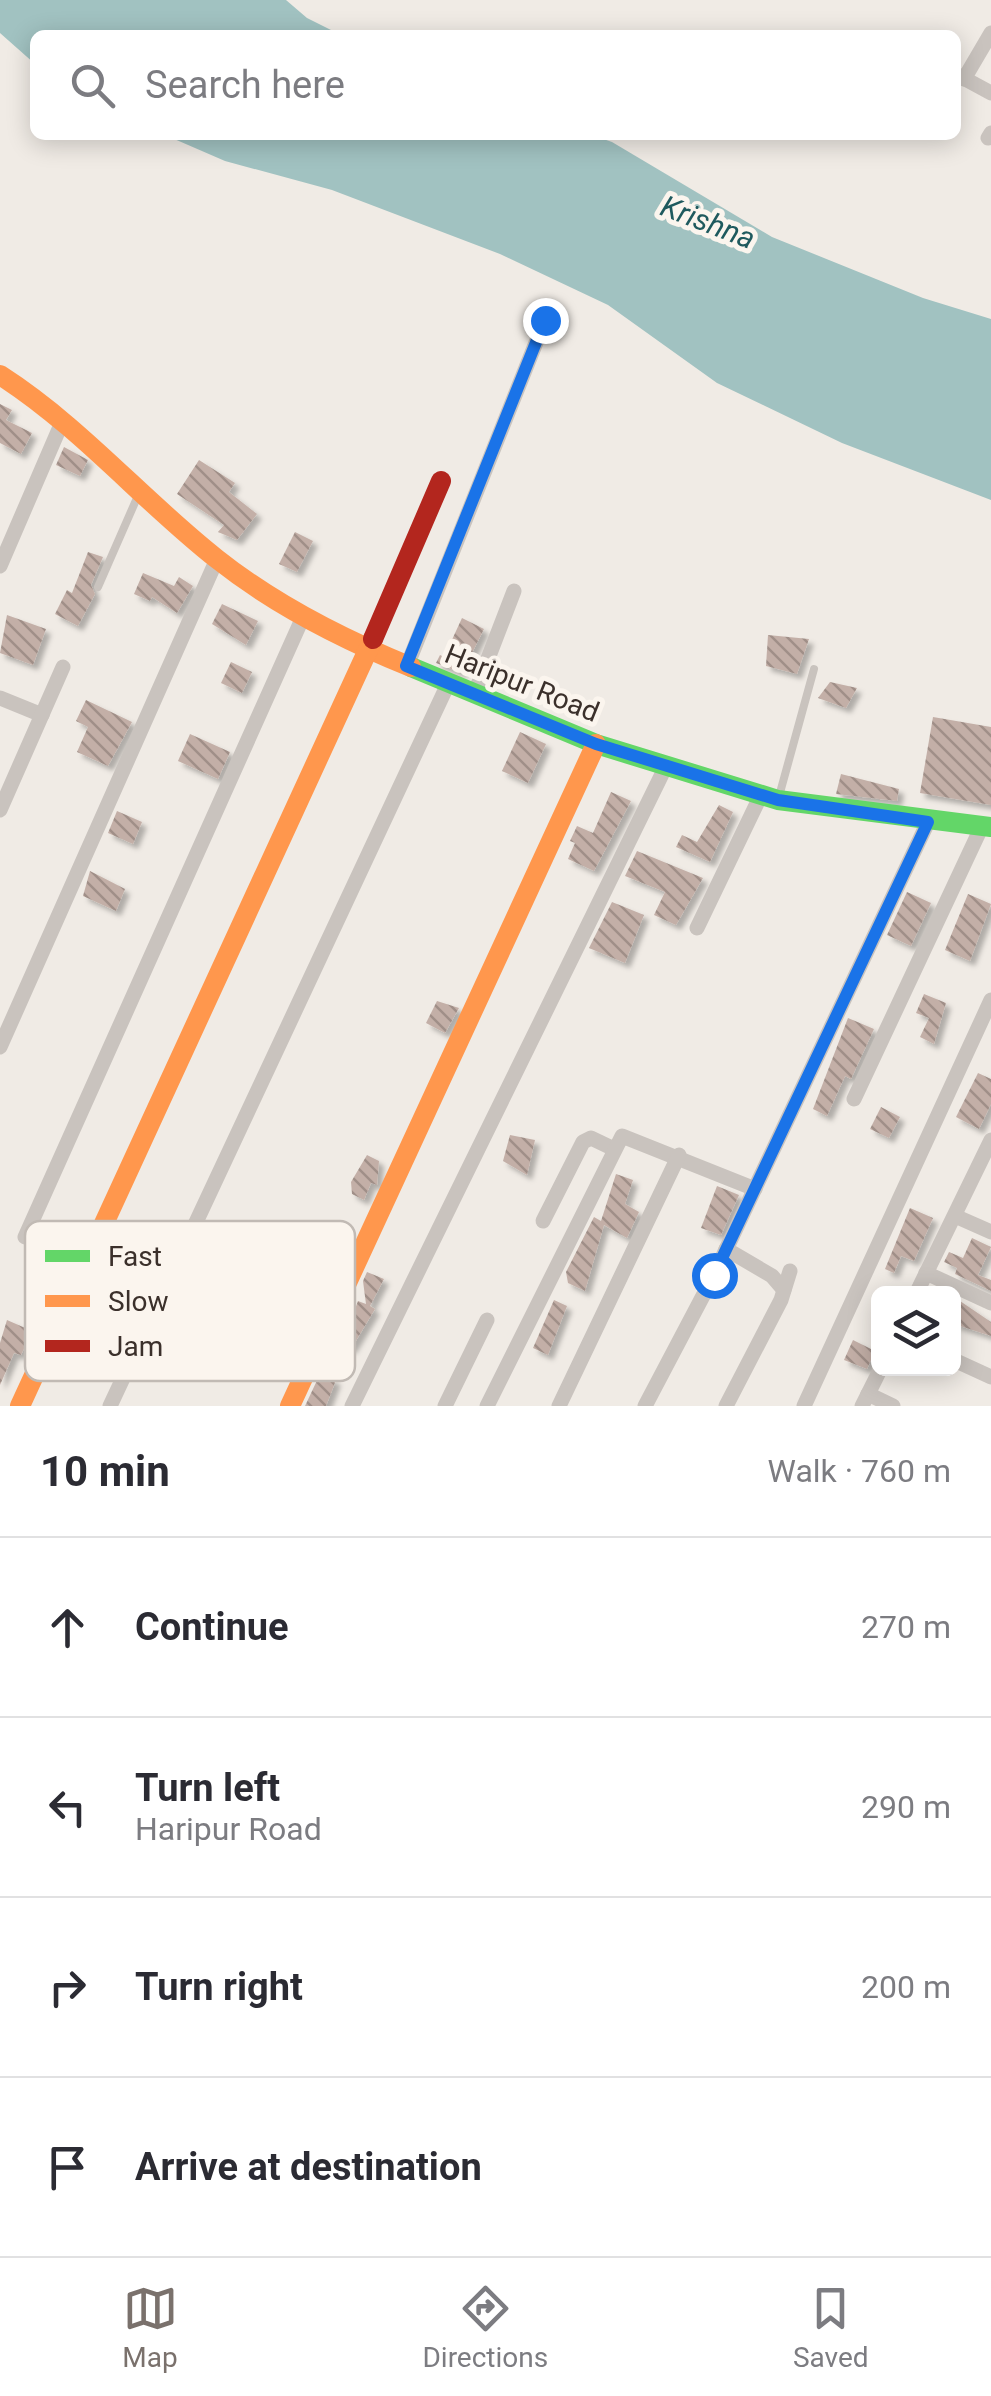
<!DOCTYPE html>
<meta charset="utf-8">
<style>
:root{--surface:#fff;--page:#f7f7f7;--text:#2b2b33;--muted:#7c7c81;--line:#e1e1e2;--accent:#7a716c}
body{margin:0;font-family:Roboto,sans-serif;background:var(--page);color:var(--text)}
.controls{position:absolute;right:30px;bottom:30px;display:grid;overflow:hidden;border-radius:15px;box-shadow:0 5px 25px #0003}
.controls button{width:90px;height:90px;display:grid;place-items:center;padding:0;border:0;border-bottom:2px solid var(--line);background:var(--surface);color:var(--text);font:50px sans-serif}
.stop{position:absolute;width:30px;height:30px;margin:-22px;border:8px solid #1a73e8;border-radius:50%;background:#fff}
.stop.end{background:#1a73e8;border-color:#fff;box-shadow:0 2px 10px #0008}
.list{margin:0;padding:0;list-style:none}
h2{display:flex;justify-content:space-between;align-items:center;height:130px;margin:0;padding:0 40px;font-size:42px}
h2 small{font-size:32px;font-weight:400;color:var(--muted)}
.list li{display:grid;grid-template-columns:65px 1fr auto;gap:30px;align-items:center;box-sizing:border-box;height:180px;padding:0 40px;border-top:2px solid var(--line)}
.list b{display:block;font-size:38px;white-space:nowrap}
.list p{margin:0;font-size:32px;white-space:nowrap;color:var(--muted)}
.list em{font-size:32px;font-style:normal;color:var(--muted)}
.icon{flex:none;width:55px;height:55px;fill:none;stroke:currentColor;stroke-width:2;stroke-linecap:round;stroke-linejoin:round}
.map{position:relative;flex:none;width:991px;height:1406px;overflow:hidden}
.search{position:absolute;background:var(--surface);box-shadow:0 5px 25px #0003;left:30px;right:30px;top:30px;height:110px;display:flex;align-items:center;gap:25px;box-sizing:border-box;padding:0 35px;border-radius:15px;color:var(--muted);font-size:38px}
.sheet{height:850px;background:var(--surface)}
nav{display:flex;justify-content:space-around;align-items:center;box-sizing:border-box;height:140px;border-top:2px solid var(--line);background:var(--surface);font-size:28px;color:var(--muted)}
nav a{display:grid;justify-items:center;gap:5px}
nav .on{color:var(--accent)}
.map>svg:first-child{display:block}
.water{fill:#a1c2c1}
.building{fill:url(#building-back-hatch);filter:url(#shadow)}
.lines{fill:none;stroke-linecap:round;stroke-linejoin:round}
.lane{stroke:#c9c3be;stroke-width:8}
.street{stroke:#c9c3be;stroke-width:15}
.fast{stroke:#63d668;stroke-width:20}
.slow{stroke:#ff974d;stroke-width:20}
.jam{stroke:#b3261e;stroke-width:20}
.route{stroke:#1a73e8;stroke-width:12}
.labels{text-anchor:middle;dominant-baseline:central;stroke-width:10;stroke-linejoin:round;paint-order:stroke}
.street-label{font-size:28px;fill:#3b302b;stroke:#fbf5ee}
.water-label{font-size:30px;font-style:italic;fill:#1f5a5e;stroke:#fbf5ee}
.key{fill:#fbf5ee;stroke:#c1bab4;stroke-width:2.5}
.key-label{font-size:28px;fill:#3b302b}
</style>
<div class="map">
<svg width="991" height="1406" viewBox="0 0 991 1406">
<defs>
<pattern id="building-back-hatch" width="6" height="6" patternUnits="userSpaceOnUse" patternTransform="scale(2.5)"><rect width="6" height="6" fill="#c3afa7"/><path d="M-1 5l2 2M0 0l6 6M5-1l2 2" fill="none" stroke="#a08f88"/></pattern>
<filter id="shadow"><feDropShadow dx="5" dy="5" stdDeviation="2.5" flood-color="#0004"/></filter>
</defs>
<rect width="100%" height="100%" fill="#f0ebe5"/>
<g class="water">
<polygon points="0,0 286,0 307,18 341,35 35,35 35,64 0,33"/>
<polygon points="165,135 592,135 612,142 772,237 923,298 991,319 991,500 842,443 717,383 608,305 500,254 332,190 225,161"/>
</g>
<g class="building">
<polygon points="0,404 12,410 6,420 32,433 21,454 0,443"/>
<polygon points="64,447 88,460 80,476 56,465"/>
<polygon points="199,460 235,483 229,492 257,514 237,540 218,532 224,525 177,494"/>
<polygon points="295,532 313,541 297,572 279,564"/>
<polygon points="88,552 103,557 91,585 95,594 78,626 55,614 67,590 72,593"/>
<polygon points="143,573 174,586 179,577 193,586 177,613 152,597 150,601 134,594"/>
<polygon points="222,604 258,621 246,645 212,624"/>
<polygon points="7,615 46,629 33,665 0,653"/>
<polygon points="462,618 484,629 462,673 436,663 440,655 444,657"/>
<polygon points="768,635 809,639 797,674 766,666"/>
<polygon points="231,662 252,672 242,693 221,683"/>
<polygon points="830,682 857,688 846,708 818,698"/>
<polygon points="86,700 132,722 108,766 77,752 88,727 76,721"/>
<polygon points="933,717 991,727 991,805 920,793"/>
<polygon points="520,732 546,744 528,783 502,771"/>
<polygon points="190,734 230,752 218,779 178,761"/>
<polygon points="841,774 899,789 897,801 836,794"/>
<polygon points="611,792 631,801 594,871 568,859 575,843 570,841 577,826 593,833"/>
<polygon points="719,805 733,812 710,862 676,847 682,835 697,842"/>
<polygon points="117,811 142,822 133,844 108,833"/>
<polygon points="637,851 703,878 676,925 654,915 665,892 625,876"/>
<polygon points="90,871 125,889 116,911 83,896"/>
<polygon points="907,892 931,903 911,946 887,935"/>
<polygon points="968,894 991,904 970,961 945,950"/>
<polygon points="612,902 644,915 625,963 589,948"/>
<polygon points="924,994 946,1003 934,1044 920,1037 929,1018 916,1013"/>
<polygon points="437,1001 459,1008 445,1033 426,1023"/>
<polygon points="848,1018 874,1029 851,1079 845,1076 827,1116 813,1109"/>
<polygon points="978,1073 991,1079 991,1104 979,1129 956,1117"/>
<polygon points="881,1107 900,1117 889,1138 870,1129"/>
<polygon points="510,1135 535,1140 527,1175 503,1161"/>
<polygon points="367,1155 379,1161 377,1185 371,1183 364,1200 352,1194 351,1182"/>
<polygon points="616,1174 633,1180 625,1204 639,1212 627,1238 604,1225 585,1291 568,1283 566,1272 594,1217 601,1221"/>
<polygon points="717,1186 739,1195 721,1235 701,1228"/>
<polygon points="910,1208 933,1218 914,1261 901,1256 894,1273 885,1269"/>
<polygon points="972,1238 991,1247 978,1275 991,1280 991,1291 955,1274 957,1268 944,1262 949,1252 963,1258"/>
<polygon points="367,1272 384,1279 370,1306 375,1309 351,1349 335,1343 341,1328 347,1330 358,1301 366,1304 363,1281"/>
<polygon points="554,1300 567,1306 548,1355 533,1348"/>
<polygon points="960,1301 991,1322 991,1336 954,1324"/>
<polygon points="7,1320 32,1331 21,1355 14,1353 0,1385 0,1343"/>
<polygon points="853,1340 875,1351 867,1369 844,1360"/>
<polygon points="320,1374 336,1380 326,1406 305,1406"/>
</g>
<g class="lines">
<g class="lane">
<polyline points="98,587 140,491"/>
<polyline points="778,800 814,669"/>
</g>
<g class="street">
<polyline points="956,74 991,93"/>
<polyline points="964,79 991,33"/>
<polyline points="988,138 991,133"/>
<polyline points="0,566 63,420"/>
<polyline points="407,666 545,320"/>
<polyline points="474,695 514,591"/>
<polyline points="0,698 42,715"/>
<polyline points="0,810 63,667"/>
<polyline points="697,928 761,795"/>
<polyline points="0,1047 217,559"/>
<polyline points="854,1099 982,826"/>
<polyline points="955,1216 991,1232"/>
<polyline points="543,1221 583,1142 591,1138 614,1149"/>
<polyline points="25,1237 303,617"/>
<polyline points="726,1249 772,1276 784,1290"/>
<polyline points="926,1273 991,1303"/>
<polyline points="916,1294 991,1140"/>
<polyline points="954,1360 991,1377"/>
<polyline points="868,1394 893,1406"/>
<polyline points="110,1406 448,684"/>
<polyline points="352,1406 667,764"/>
<polyline points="445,1406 487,1320"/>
<polyline points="487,1406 622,1136 755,1189"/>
<polyline points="559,1406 679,1155"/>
<polyline points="645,1406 714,1275 928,822"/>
<polyline points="726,1406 781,1300 790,1271"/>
<polyline points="804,1406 991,1000"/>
<polyline points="862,1406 881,1368"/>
</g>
<polyline class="fast" points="411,667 596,744 778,800 991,827"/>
<g class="slow">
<path d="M0,375C81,427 142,500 217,559C275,605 342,639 411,667"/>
<polyline points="20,1406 373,639"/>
<polyline points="290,1406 596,744"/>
</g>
<polyline class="jam" points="373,639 441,481"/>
</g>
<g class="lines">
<polyline class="route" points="545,320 406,666 596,744 778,800 928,822 714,1275"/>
</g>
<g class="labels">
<g class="street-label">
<text transform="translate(522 683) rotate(22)">Haripur Road</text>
</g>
<g class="water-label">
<text transform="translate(708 222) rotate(21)">Krishna</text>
</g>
</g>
<rect x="25" y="1221" width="330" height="160" rx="15" class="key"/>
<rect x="45" y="1250" width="45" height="12" fill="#63d668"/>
<rect x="45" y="1295" width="45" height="12" fill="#ff974d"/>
<rect x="45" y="1340" width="45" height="12" fill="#b3261e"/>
<g class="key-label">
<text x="108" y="1266">Fast</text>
<text x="108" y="1311">Slow</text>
<text x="108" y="1356">Jam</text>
</g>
</svg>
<div class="controls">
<button><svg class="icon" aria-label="layers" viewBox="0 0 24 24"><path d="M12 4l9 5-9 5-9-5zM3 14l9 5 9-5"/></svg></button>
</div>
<div class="stop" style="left:714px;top:1275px"></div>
<div class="stop end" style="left:545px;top:320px"></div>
<div class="search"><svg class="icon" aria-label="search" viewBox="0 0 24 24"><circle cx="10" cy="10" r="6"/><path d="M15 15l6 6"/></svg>Search here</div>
</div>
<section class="sheet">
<h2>10 min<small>Walk · 760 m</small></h2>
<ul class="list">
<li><svg class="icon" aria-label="ahead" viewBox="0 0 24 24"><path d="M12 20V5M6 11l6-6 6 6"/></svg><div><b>Continue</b></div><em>270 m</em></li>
<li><svg class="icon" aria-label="left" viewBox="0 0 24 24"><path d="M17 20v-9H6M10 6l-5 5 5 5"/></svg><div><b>Turn left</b><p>Haripur Road</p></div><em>290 m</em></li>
<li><svg class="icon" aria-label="right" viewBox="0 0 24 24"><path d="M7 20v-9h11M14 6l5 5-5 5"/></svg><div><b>Turn right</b></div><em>200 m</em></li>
<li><svg class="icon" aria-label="arrive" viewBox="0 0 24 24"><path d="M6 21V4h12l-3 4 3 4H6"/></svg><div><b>Arrive at destination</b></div></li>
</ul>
</section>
<nav>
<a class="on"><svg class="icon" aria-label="map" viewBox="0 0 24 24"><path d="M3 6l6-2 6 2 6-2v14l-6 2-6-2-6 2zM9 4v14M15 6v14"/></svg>Map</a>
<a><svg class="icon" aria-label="directions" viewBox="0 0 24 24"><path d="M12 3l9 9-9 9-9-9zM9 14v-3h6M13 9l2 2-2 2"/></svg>Directions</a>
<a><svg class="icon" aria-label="saved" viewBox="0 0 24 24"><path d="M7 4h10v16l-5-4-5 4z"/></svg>Saved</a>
</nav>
